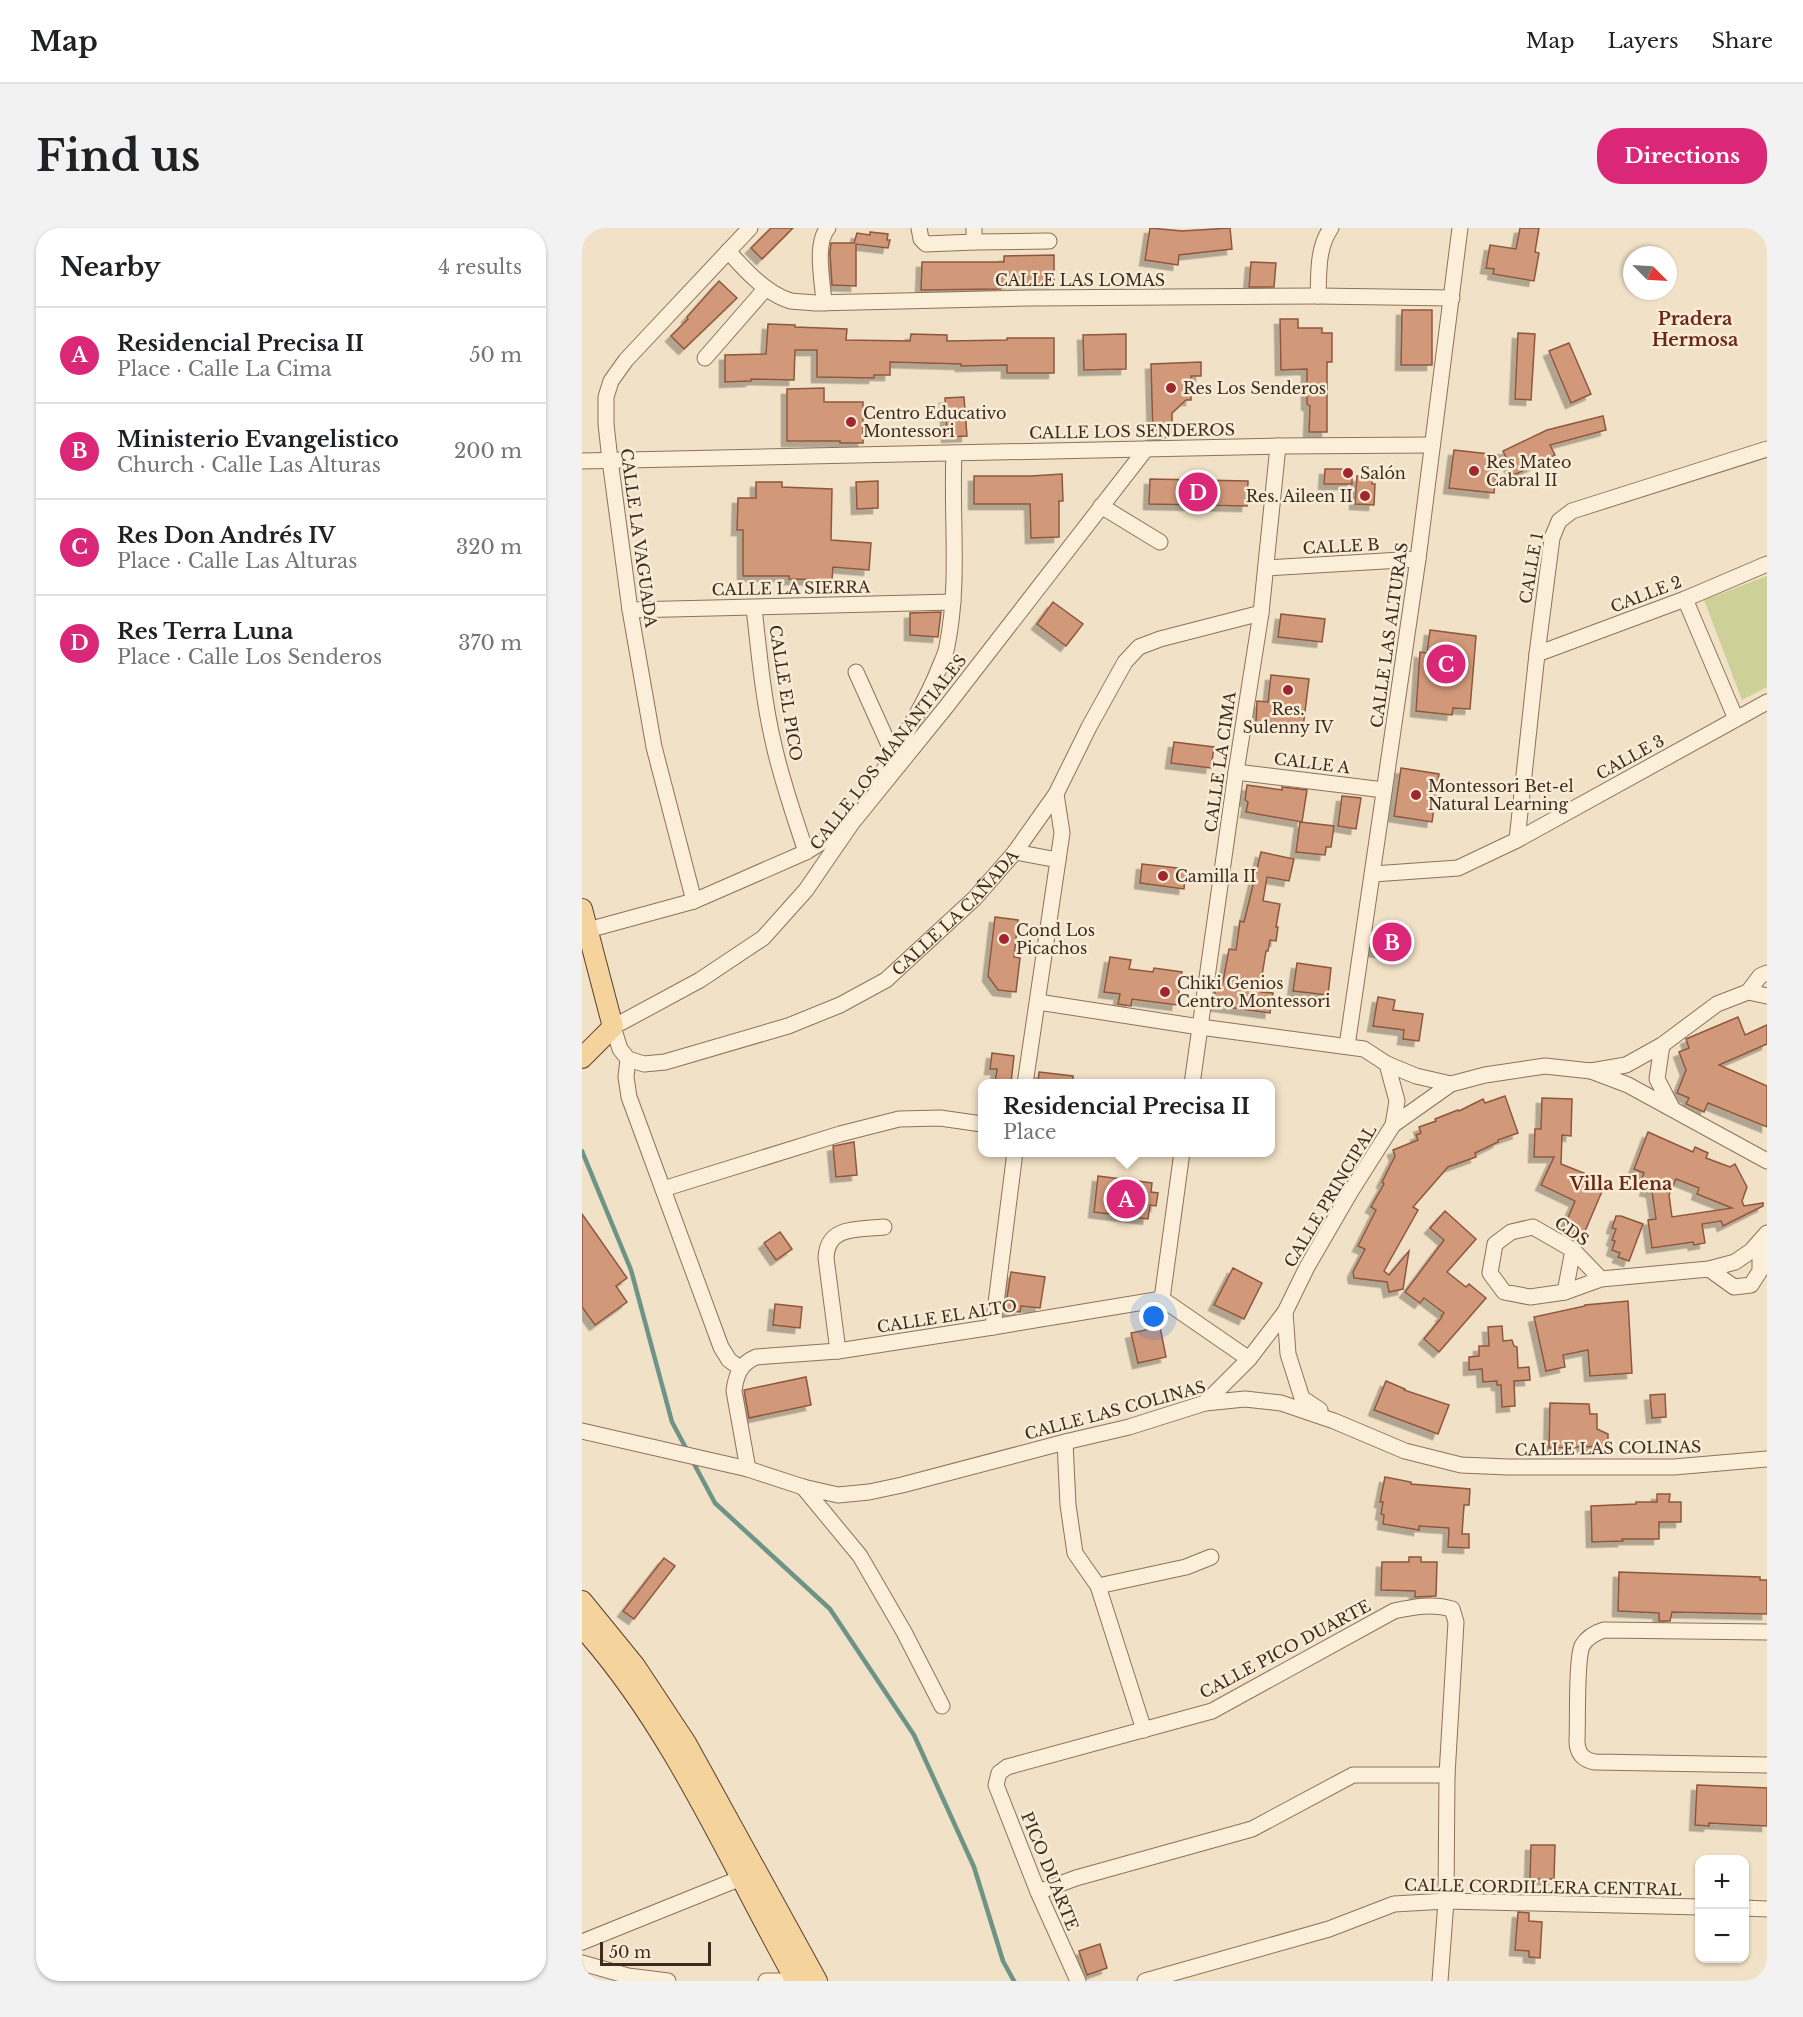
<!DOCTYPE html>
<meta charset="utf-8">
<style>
:root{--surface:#fff;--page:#f2f2f2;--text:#202124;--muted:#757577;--line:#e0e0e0;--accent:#db2777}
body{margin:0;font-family:"Libre Baskerville",serif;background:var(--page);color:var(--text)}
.controls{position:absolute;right:18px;bottom:18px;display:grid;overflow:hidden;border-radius:12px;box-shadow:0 2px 4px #0004}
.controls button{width:54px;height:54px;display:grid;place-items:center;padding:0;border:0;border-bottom:2px solid var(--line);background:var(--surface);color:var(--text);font:30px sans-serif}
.compass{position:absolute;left:1041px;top:18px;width:54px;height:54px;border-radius:50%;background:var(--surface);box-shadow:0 2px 4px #0004;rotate:114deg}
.scale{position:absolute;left:18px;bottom:15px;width:111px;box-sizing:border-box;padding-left:6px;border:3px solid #3d2b1f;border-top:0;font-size:16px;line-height:21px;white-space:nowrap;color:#3d2b1f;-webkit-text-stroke:4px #f8ecd6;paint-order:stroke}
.you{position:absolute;left:572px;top:1089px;width:21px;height:21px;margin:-15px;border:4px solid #fff;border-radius:50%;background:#1a73e8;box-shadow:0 0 0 9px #1a73e833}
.badge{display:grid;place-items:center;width:39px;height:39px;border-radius:50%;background:var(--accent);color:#fff;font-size:20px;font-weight:700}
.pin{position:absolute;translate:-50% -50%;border:3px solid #fff;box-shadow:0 2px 6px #0006}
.popup{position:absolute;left:396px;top:851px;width:297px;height:78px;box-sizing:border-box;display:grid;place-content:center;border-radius:12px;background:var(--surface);filter:drop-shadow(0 2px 4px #0005);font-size:20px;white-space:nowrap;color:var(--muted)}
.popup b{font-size:22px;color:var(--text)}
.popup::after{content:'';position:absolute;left:50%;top:100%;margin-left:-12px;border:12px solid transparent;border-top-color:var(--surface)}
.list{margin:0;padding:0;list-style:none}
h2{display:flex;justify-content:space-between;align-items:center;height:78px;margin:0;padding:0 24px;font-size:26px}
h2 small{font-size:20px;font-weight:400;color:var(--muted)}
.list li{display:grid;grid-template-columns:39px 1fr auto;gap:18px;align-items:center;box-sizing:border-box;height:96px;padding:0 24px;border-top:2px solid var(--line)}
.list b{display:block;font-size:22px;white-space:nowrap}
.list p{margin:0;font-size:20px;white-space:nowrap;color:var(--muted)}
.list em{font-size:20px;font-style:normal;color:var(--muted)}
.map{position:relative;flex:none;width:1185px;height:1753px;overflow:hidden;border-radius:24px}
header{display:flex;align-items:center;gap:36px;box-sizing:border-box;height:84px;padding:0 30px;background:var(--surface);border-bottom:2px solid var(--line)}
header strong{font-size:28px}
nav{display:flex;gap:33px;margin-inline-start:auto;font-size:21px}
.intro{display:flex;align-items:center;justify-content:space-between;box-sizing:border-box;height:144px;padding:0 36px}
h1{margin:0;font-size:42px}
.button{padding:15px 27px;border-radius:24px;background:var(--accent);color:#fff;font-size:21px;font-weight:700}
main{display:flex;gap:36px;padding:0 36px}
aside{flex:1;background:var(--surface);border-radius:24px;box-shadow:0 2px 4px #0004}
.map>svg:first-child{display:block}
.green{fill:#ced099}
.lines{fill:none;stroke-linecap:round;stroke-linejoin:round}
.stream{stroke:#6d9487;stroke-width:4.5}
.building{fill:#d1987a;stroke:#8e583e;stroke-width:1.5;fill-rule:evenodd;filter:url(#shadow)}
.minor-casing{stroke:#8e725a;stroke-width:17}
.major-casing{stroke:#5b402e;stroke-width:22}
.minor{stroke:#fbefda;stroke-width:15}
.major{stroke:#f5d39c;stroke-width:20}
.poi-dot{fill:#a02630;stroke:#f8ecd6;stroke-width:2}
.labels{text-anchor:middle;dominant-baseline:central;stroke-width:5;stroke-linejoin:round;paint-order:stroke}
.street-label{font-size:16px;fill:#3d2b1f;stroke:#f8ecd6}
.poi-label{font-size:16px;fill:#3d2b1f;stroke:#f8ecd6;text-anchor:start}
.neighbourhood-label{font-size:18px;font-weight:bold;fill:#6c271b;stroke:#f8ecd6}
</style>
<header>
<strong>Map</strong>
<nav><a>Map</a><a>Layers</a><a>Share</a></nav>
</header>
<div class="intro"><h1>Find us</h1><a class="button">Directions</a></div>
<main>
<aside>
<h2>Nearby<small>4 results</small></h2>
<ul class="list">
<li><span class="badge">A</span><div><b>Residencial Precisa II</b><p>Place · Calle La Cima</p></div><em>50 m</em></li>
<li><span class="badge">B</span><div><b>Ministerio Evangelistico</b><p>Church · Calle Las Alturas</p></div><em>200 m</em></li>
<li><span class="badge">C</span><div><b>Res Don Andrés IV</b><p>Place · Calle Las Alturas</p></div><em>320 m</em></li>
<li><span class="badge">D</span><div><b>Res Terra Luna</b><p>Place · Calle Los Senderos</p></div><em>370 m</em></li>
</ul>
</aside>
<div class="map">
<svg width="1185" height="1753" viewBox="0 0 1185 1753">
<defs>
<filter id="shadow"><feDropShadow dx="-5.5" dy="5.5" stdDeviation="0" flood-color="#0004"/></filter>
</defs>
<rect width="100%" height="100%" fill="#f1e1c6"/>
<polygon class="green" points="1185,348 1185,459 1160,472 1122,372"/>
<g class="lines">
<g class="stream">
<polyline points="0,923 49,1042 90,1194 105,1222"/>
<polyline points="110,1232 133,1275 248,1381 332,1507 392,1639 421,1733 432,1753"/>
</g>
</g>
<g class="building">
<polygon points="189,0 211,0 180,31 169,20"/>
<polygon points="568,0 600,3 648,0 650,21 597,27 596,37 563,32"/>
<polygon points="938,0 957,0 953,24 957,25 952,53 911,46 912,41 904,40 908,17 934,21"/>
<polygon points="288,4 306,6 305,12 308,12 306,20 274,16 274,58 250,57 248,25 249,15 272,15 275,5 288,7"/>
<polygon points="472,27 472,55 419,55 419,61 339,62 340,34 422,34 422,28"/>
<polygon points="669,34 694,35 692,59 667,59"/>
<polygon points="137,53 155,70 102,121 89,108 106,91 105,89"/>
<polygon points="820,82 850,82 850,137 819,137"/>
<polygon points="698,91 716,91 716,100 740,100 740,105 750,105 750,134 745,134 745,204 727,204 728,178 725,176 725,141 699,142"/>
<polygon points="186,96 213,97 213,99 265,101 264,112 328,113 329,106 365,107 365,113 425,112 425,110 472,110 472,145 425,145 425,137 379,138 379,136 308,134 308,147 292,147 292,150 235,149 235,122 213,122 212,152 169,151 169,153 143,154 143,127 184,126"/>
<polygon points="936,105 953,106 949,172 933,171"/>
<polygon points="544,106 544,141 502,142 501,107"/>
<polygon points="987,115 1009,166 989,175 967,123"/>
<polygon points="619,134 619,148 609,148 609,172 604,172 590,185 590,204 584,204 585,209 571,209 569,136"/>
<polygon points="242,160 242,174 281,174 281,215 258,215 258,213 205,213 205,161"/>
<polygon points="382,169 385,208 365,209 363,170"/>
<polygon points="1021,188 1024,202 968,217 973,227 932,247 921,223 965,202"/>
<polygon points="872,222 916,227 912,265 867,260"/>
<polygon points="743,241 770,241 770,256 742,256"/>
<polygon points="480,246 481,273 477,273 477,309 449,310 448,276 392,276 392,248 449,248"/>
<polygon points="775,248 790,249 790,256 793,256 792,277 773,276"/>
<polygon points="568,251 666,253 665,278 567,276"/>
<polygon points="296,253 296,280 275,281 274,254"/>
<polygon points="174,254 200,254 200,259 250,261 249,312 289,315 287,342 251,339 250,352 207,351 207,348 161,348 161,302 155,302 156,270 174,270"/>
<polygon points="471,374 501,396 484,418 455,396"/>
<polygon points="359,384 356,409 328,407 328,385"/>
<polygon points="699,386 743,391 740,414 696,409"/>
<polygon points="848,402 894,408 888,481 871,480 870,487 834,483 838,424 845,425"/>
<polygon points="689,447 727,451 721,500 674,495 675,473 686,474"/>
<polygon points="592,514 632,519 629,540 589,535"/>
<polygon points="819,540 857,546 850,594 812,588"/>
<polygon points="665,557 700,562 700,559 725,562 720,594 664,584 666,574 663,572"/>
<polygon points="760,568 779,570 774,601 756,598"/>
<polygon points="718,594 752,598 749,619 744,619 743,627 714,624"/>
<polygon points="679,624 712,631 707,653 685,649 681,673 698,676 694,699 696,699 694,713 688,712 686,723 684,723 678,760 679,764 691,765 688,785 631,777 634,758 640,759 647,721 654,722 658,693 662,694"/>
<polygon points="560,636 604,641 602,661 558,655"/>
<polygon points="413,689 436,692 432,729 438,730 434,764 416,762 406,748"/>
<polygon points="793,702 829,705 827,727 791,723"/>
<polygon points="528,729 549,732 547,741 571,744 572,740 600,744 595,777 550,771 549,778 536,776 538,766 522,764"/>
<polygon points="715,735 749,740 746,767 711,763"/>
<polygon points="796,769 813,772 811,782 841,786 837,813 821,811 822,802 791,798"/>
<polygon points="1156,789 1163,807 1185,797 1185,816 1137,837 1185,858 1185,899 1126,875 1122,884 1104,876 1107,870 1095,865 1104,842 1097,824 1107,820 1104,811"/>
<polygon points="410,825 432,828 429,855 413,855 415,841 408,841"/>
<polygon points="457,844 491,848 491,855 456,855"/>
<polygon points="923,868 936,905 916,912 916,914 893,925 894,929 866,939 831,979 836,982 802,1043 807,1047 827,1023 821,1061 807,1064 805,1054 772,1050 771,1044 783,1021 776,1018 794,982 789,979 802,956 800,954 813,928 811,922 836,912 834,907 839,905 837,899 854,893 853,891 876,882 877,883 901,871 903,875"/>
<polygon points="960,870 990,871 989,908 980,907 979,936 1024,954 998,1015 980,1004 993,973 959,957 972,929 952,929 953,901 959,901"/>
<path d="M1066,904L1111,924L1113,919L1126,925L1124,930L1148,939L1153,936L1165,959L1160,973L1162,978L1181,975V978L1141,998L1139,993L1120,996L1123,1015L1112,1017L1111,1014L1070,1020L1066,992L1074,991L1070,964L1063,962L1065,958L1058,955L1062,945L1052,941ZM1094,951L1117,960L1115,966L1150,980L1090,989L1087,967Z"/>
<polygon points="272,914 275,947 254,949 251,918"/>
<polygon points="516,948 570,955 569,964 576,965 574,978 568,977 566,991 512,984"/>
<polygon points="863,983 894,1011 865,1044 884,1059 887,1056 904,1070 857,1124 842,1111 860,1089 859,1088 862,1085 842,1070 838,1075 823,1064 862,1012 848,1000"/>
<polygon points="0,986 45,1050 34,1058 45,1074 13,1097 0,1079"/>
<polygon points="1034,988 1039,988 1061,996 1047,1033 1036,1029 1038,1025 1030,1022 1033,1013 1030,1012 1034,1001 1030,1000"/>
<polygon points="198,1004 210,1021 194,1032 182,1015"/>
<polygon points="651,1040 680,1055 662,1091 632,1077"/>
<polygon points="429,1044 463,1049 458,1080 439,1078 438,1084 423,1082"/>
<polygon points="1046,1073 1050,1145 1008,1148 1006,1122 981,1127 983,1139 964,1143 952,1089 1003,1078 1003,1077"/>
<polygon points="193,1076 220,1079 218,1100 191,1097"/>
<polygon points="920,1098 921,1113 930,1112 932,1118 935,1119 936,1140 947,1139 948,1152 932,1153 933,1178 920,1179 919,1157 915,1157 915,1153 901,1154 900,1141 887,1142 887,1129 897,1128 897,1118 907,1118 906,1099"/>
<polygon points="578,1099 584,1129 556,1135 549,1105"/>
<polygon points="224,1149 229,1177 167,1190 162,1162"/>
<polygon points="804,1153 823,1161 822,1162 867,1177 856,1206 792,1182"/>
<polygon points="1083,1166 1084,1189 1070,1190 1068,1167"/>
<polygon points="968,1175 1007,1176 1008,1186 1015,1186 1015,1201 1026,1206 1026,1218 967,1220"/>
<polygon points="803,1249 829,1254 829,1256 888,1261 887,1277 882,1277 880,1306 887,1306 887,1320 866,1319 867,1300 837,1298 837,1302 801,1296 802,1287 799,1286 801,1274 798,1274"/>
<polygon points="1075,1266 1088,1266 1087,1274 1099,1274 1099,1294 1077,1294 1077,1311 1040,1311 1041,1313 1010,1314 1009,1278 1054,1276 1054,1274 1075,1274"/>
<polygon points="827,1329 839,1329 839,1334 855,1334 854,1368 833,1369 833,1363 799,1362 800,1334 827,1334"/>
<polygon points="82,1330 93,1338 52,1391 41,1383"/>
<polygon points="1037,1344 1178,1349 1178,1352 1185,1352 1185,1386 1090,1384 1088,1393 1077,1393 1077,1385 1036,1383"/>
<polygon points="1115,1557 1185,1560 1185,1598 1127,1595 1127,1598 1113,1597"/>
<polygon points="949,1617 973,1617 972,1651 948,1651"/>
<polygon points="936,1684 947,1685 947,1693 960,1694 958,1730 947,1729 947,1723 933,1722"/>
<polygon points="518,1716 525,1740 505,1747 497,1723"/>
</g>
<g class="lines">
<g class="minor-casing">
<g id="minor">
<polyline points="337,0 339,11 344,16 392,14 392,0"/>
<polyline points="392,14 467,13"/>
<path d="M146,23C162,41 184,66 209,73C217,74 225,74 233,75L449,70L736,68L870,70"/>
<path d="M736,68C737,45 735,20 749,0"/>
<path d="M242,75C241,55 232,15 246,0"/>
<polyline points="123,130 184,60"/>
<path id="s1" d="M564,221L364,479L270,595L224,662L181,710L118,752L31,799L38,821L46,831L62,836L83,834L206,798L258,777L304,752L393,670L433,624L474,566L507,499L543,434L557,419L578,411L679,385"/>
<polyline points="0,233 696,218 850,217"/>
<polyline points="519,278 578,314"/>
<polyline points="684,340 836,331"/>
<polyline points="1103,371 1154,491"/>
<path d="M172,380C177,424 181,470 191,513C199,551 212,587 224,624"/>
<polyline points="48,382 371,374"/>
<polyline points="955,426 1103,371 1185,336"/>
<polyline points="274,444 311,526"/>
<polyline points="654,544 802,562"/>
<path d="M296,552C317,516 340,482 356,443C359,435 364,426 365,418C378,355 369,289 372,225"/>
<polyline points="935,612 955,426 970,310 977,293 990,283 1185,221"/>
<polyline points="433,624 476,632"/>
<polyline points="791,646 876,640 935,612 1185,474"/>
<polyline points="112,673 72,519 48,382 28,232 24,196 24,169 29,153 44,132 168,0"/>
<polyline points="6,702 112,673 224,624 264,599"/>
<polyline points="1166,764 1178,748 1185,745"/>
<polyline points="456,774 618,799 782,821 805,836 815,873 811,897"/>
<polyline points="1080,817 1075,851 1090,880"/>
<polyline points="765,818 836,331 878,0"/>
<polyline points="46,831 44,849 47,869 139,1119 147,1132 158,1140"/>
<polyline points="805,836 834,848 869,856"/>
<polyline points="1009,843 1044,837 1080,817 1135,776 1166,764 1185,768"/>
<polyline points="443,856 480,605 474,566"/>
<polyline points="610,856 654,544 679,385 696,218"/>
<polyline points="81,961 258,906 317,891 358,890 400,896"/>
<polyline points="1127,1041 1152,1059 1169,1057 1178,1043 1178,1027 1183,1011"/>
<polyline points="1019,1051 991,1022 951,999 929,1004 913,1016 908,1045 922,1064 948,1069 983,1064 1019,1051 1127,1041 1153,1034 1169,1023 1185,1005"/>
<polyline points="983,1064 991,1022"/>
<polyline points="580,1071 600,924"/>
<polyline points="580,1071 667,1131"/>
<polyline points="411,1099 433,924"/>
<path d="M256,1123L244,1030C245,997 277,1002 302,999"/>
<polyline points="623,1175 667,1131 703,1084"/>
<polyline points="738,1182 720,1170 706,1126 703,1084 725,1039 769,963 811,897 869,856 903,847 963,838 1009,843 1046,857 1185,933"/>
<polyline points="0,1203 166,1241 221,1259 256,1267 287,1264 320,1257 483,1214 547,1199 623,1175 663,1171 699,1175 752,1193 823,1223 879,1237 926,1239 1092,1239 1185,1231"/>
<polyline points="483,1214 486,1277 493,1325 516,1358 562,1502"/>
<path d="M166,1241L152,1163C154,1147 158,1136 174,1129L256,1123L411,1099L580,1071"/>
<polyline points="221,1259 278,1328 322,1404 360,1478"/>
<polyline points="516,1358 604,1339 629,1329"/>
<path d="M1185,1404L1022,1402C1012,1405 1005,1409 1000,1418C994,1433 996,1493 995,1513C995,1525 1001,1532 1013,1534L1185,1537"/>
<polyline points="456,1664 494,1650 670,1601 771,1547 865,1547"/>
<polyline points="1162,1680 1185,1681"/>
<polyline points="0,1714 169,1646"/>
<polyline points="0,1735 46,1748 86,1753"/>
<polyline points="184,1753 214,1753 222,1750"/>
<path d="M496,1753L456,1664L414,1557L417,1545L425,1539L630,1483L812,1383C831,1379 851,1375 870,1381L874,1394L865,1547L864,1673L858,1753"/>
<polyline points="563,1753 747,1701 812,1676 864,1673 1118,1679"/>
</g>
</g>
<g class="major-casing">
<g id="major">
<polyline points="0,681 31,799 0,830"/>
<polyline points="0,1373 53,1438 104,1515 235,1753"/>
<path d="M0,1399C91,1500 148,1635 214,1753"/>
</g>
</g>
<use href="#minor" class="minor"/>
<use href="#major" class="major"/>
</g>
<g class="poi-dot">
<circle cx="589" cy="160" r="6"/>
<circle cx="269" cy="194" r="6"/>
<circle cx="892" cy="243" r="6"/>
<circle cx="766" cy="245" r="6"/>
<circle cx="783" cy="268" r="6"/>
<circle cx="706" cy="462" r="6"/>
<circle cx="834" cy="567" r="6"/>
<circle cx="581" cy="648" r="6"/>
<circle cx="422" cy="711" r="6"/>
<circle cx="583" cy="764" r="6"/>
</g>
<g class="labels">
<g class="street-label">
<text x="498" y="52">CALLE LAS LOMAS</text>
<text transform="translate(550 203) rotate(-1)">CALLE LOS SENDEROS</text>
<text transform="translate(57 310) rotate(82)">CALLE LA VAGUADA</text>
<text transform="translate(759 318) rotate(-3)">CALLE B</text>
<text transform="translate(949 340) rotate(-80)">CALLE 1</text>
<text transform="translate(209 360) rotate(-1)">CALLE LA SIERRA</text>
<text transform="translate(1064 366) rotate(-21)">CALLE 2</text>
<text transform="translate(807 407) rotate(-82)">CALLE LAS ALTURAS</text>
<text transform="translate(204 465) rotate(81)">CALLE EL PICO</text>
<text transform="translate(306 524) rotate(-52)">CALLE LOS MANANTIALES</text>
<text transform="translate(1048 529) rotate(-29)">CALLE 3</text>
<text transform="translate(638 534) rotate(-82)">CALLE LA CIMA</text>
<text transform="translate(730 535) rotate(7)">CALLE A</text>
<text stroke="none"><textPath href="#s1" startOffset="1203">CALLE LA CAÑADA</textPath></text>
<text transform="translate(748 968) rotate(-59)">CALLE PRINCIPAL</text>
<text transform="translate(990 1003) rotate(34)">CDS</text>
<text transform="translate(365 1088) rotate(-9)">CALLE EL ALTO</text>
<text transform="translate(533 1182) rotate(-15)">CALLE LAS COLINAS</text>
<text transform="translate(1026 1220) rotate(-1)">CALLE LAS COLINAS</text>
<text transform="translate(703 1421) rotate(-28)">CALLE PICO DUARTE</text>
<text transform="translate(468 1643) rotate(68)">PICO DUARTE</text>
<text transform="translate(961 1659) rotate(1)">CALLE CORDILLERA CENTRAL</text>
</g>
<g class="poi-label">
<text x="601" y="160">Res Los Senderos</text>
<text x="281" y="185">Centro Educativo<tspan x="281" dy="18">Montessori</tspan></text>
<text x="904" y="234">Res Mateo<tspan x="904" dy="18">Cabral II</tspan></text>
<text x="778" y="245">Salón</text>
<text x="771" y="268" text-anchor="end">Res. Aileen II</text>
<text x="706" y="481" text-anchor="middle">Res.<tspan x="706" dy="18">Sulenny IV</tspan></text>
<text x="846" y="558">Montessori Bet-el<tspan x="846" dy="18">Natural Learning</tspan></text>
<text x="593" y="648">Camilla II</text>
<text x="434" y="702">Cond Los<tspan x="434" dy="18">Picachos</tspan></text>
<text x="595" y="755">Chiki Genios<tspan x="595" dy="18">Centro Montessori</tspan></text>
</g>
<g class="neighbourhood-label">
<text x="1113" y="91">Pradera<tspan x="1113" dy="21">Hermosa</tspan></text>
<text x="1039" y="956">Villa Elena</text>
</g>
</g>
</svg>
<div class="controls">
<button>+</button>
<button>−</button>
</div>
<svg class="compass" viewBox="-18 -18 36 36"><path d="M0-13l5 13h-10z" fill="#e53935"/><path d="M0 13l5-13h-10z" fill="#757577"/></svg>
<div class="scale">50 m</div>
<div class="you"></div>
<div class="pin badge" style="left:544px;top:971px">A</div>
<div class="popup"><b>Residencial Precisa II</b>Place</div>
<div class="pin badge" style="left:810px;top:714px">B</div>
<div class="pin badge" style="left:864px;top:436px">C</div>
<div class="pin badge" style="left:616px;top:264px">D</div>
</div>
</main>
